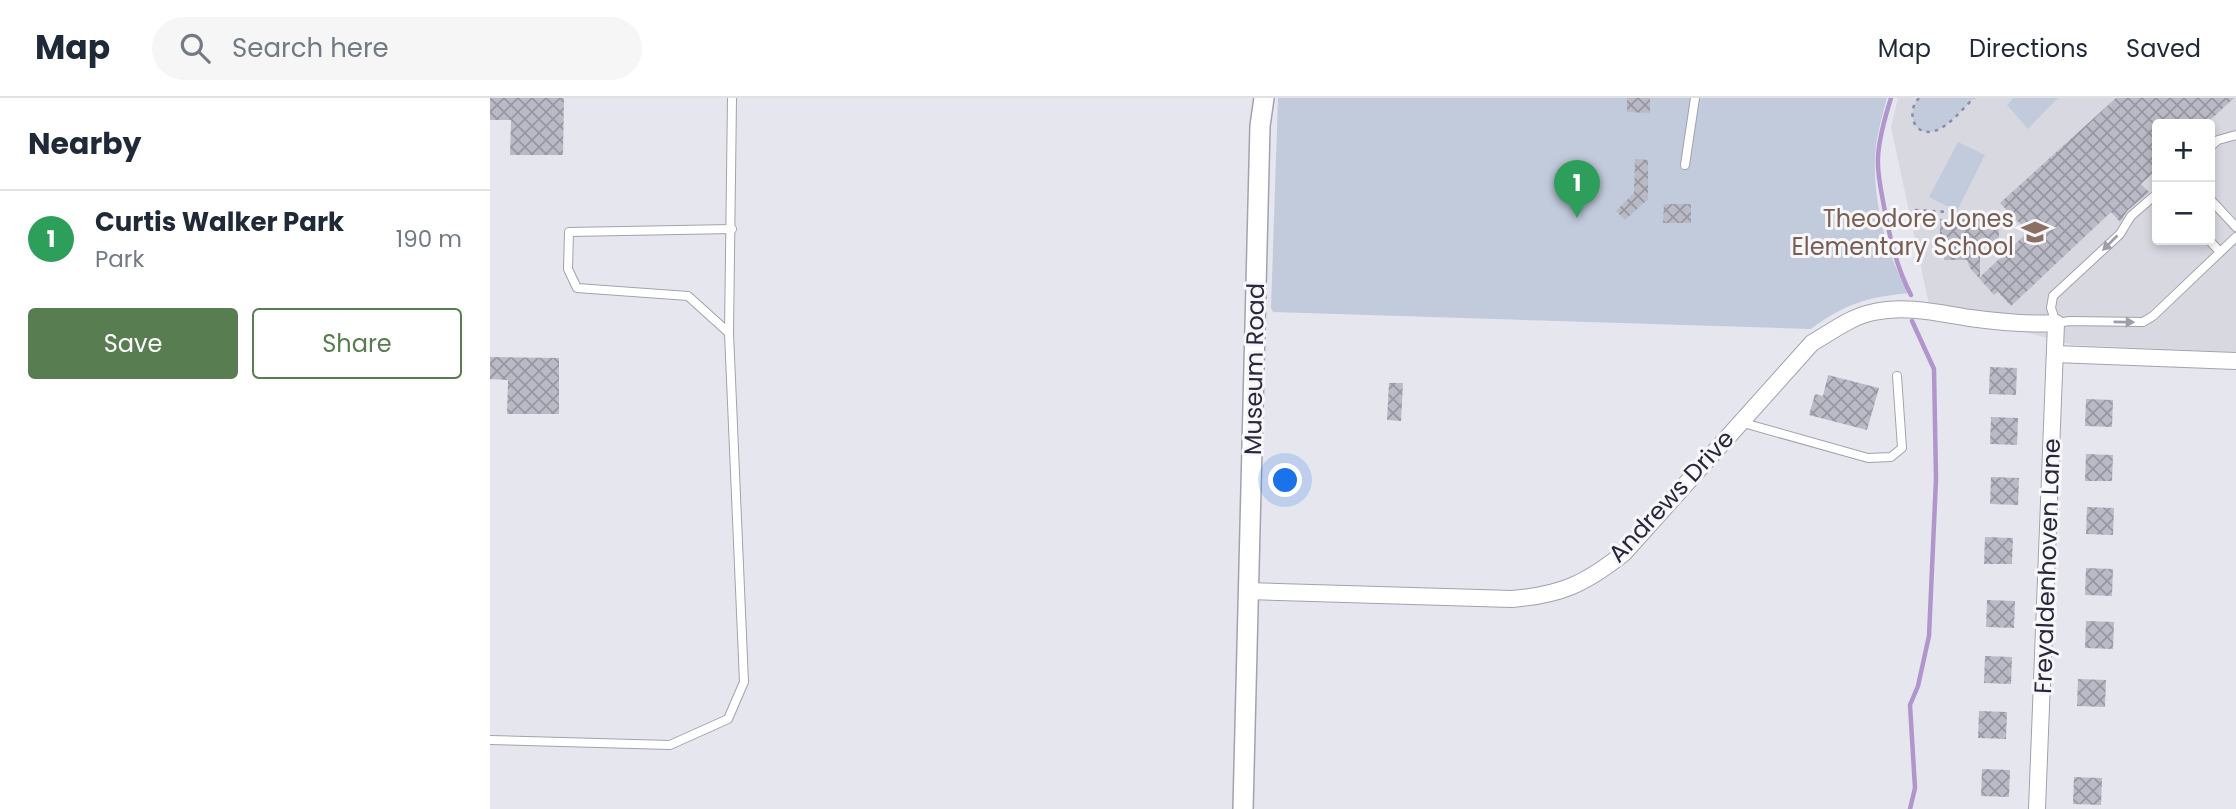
<!DOCTYPE html>
<meta charset="utf-8">
<style>
:root{--surface:#fff;--page:#f6f6f7;--text:#1f2937;--muted:#747a83;--line:#e0e1e3;--accent:#577d50}
body{margin:0;font-family:Poppins,sans-serif;background:var(--page);color:var(--text)}
.controls{position:absolute;right:21px;top:21px;display:grid;overflow:hidden;border-radius:7px;box-shadow:0 4px 10px #0003}
.controls button{width:63px;height:63px;display:grid;place-items:center;padding:0;border:0;border-bottom:2px solid var(--line);background:var(--surface);color:var(--text);font:35px sans-serif}
.you{position:absolute;left:796px;top:383px;width:24px;height:24px;margin:-18px;border:5px solid #fff;border-radius:50%;background:#1a73e8;box-shadow:0 0 0 10px #1a73e833}
.badge{display:grid;place-items:center;width:46px;height:46px;border-radius:50%;background:var(--accent);color:#fff;font-size:23px;font-weight:700}
.pin{position:absolute;translate:-50% -58px;filter:drop-shadow(0 2px 4px #0008)}
.pin::after{content:'';position:absolute;top:37px;width:24px;height:21px;background:inherit;clip-path:polygon(0 0,100% 0,50% 100%)}
.list{margin:0;padding:0;list-style:none}
h2{display:flex;justify-content:space-between;align-items:center;height:91px;margin:0;padding:0 28px;font-size:30px}
h2 small{font-size:23px;font-weight:400;color:var(--muted)}
.list li{display:grid;grid-template-columns:46px 1fr auto;gap:21px;align-items:center;box-sizing:border-box;height:98px;padding:0 28px;border-top:2px solid var(--line)}
.list b{display:block;font-size:26px;white-space:nowrap}
.list p{margin:0;font-size:23px;white-space:nowrap;color:var(--muted)}
.list em{font-size:23px;font-style:normal;color:var(--muted)}
.actions{display:flex;gap:14px;padding:21px 28px}
.actions a{flex:1;padding:16px 0;border:2px solid var(--accent);border-radius:7px;text-align:center;font-size:24px;color:var(--accent)}
.actions .main{background:var(--accent);color:#fff}
.icon{flex:none;width:38px;height:38px;fill:none;stroke:currentColor;stroke-width:2;stroke-linecap:round;stroke-linejoin:round}
.map{position:relative;flex:none;width:1746px;height:711px;overflow:hidden}
header{display:flex;align-items:center;gap:42px;box-sizing:border-box;height:98px;padding:0 35px;background:var(--surface);border-bottom:2px solid var(--line)}
header strong{font-size:33px}
nav{display:flex;gap:38px;margin-inline-start:auto;font-size:24px}
.search{width:490px;height:63px;background:var(--page);display:flex;align-items:center;gap:18px;box-sizing:border-box;padding:0 24px;border-radius:38px;color:var(--muted);font-size:26px}
main{display:flex}
aside{flex:1;background:var(--surface)}
.map>svg:first-child{display:block}
.built{fill:#d8d8e1;fill-rule:evenodd}
.green{fill:#c2cbdc}
.lines{fill:none;stroke-linecap:round;stroke-linejoin:round}
.stream{stroke:#b295cc;stroke-width:4.5}
.building{fill:url(#building-cross-hatch)}
.service-casing{stroke:#a2a2af;stroke-width:10}
.minor-casing{stroke:#a2a2af;stroke-width:18}
.tertiary-casing{stroke:#a2a2af;stroke-width:22}
.path{stroke:#8c8aae;stroke-width:2.5;stroke-dasharray:3.5 5;stroke-linecap:butt}
.service{stroke:#fff;stroke-width:8}
.minor{stroke:#fff;stroke-width:16}
.tertiary{stroke:#fff;stroke-width:19}
.oneway{fill:#9f9ea8}
.labels{text-anchor:middle;dominant-baseline:central;stroke-width:6;stroke-linejoin:round;paint-order:stroke}
.education-label{font-size:24px;fill:#785e54;stroke:#f7f7fa;text-anchor:end}
.street-label{font-size:24px;fill:#29273e;stroke:#f7f7fa}
</style>
<header>
<strong>Map</strong>
<div class="search"><svg class="icon" aria-label="search" viewBox="0 0 24 24"><circle cx="10" cy="10" r="6"/><path d="M15 15l6 6"/></svg>Search here</div>
<nav><a>Map</a><a>Directions</a><a>Saved</a></nav>
</header>
<main>
<aside>
<h2>Nearby<small></small></h2>
<ul class="list">
<li><span class="badge" style="background:#2e9e5b">1</span><div><b>Curtis Walker Park</b><p>Park</p></div><em>190 m</em></li>
</ul>
<div class="actions"><a class="main">Save</a><a>Share</a></div>
</aside>
<div class="map">
<svg width="1746" height="711" viewBox="0 0 1746 711">
<defs>
<pattern id="building-cross-hatch" width="8" height="8" patternUnits="userSpaceOnUse" patternTransform="scale(1.75)"><rect width="8" height="8" fill="#b9bac5"/><path d="M0 0l8 8M0 8l8-8" fill="none" stroke="#9697a1"/></pattern>
</defs>
<rect width="100%" height="100%" fill="#e6e7ee"/>
<path class="built" d="M1408,0H1746V254L1583,247L1534,234L1442,221L1401,29ZM1667,26H1720V142H1667Z"/>
<g class="green">
<path d="M788,0H1397C1392,19 1386,39 1385,59C1383,102 1396,158 1419,195C1378,199 1354,206 1321,231L783,214L781,210Z"/>
<path d="M1429,0H1484C1473,10 1459,29 1444,33C1423,39 1416,13 1429,0Z"/>
<polygon points="1523,0 1568,0 1538,31 1517,7"/>
<polygon points="1468,44 1495,57 1467,113 1439,99"/>
</g>
<g class="lines">
<g class="stream">
<path d="M1401,0C1395,19 1389,39 1388,59C1387,73 1390,88 1393,103C1399,136 1405,166 1421,197"/>
<polyline points="1420,711 1425,690 1420,607 1428,588 1439,538 1446,381 1444,271 1422,223"/>
</g>
</g>
<g class="building">
<polygon points="0,0 74,0 73,57 20,57 21,22 0,22"/>
<polygon points="1137,0 1160,0 1160,15 1137,14"/>
<polygon points="1626,0 1744,0 1716,26 1667,26 1667,71 1651,86 1659,94 1637,113 1630,124 1621,114 1521,208 1508,194 1504,197 1480,170 1477,162 1454,162 1454,157 1450,157 1450,121 1490,121 1490,131 1509,131 1509,143 1490,143 1490,179 1538,134 1510,105"/>
<polygon points="1145,61 1158,62 1158,101 1135,122 1126,113 1144,95"/>
<polygon points="1174,106 1201,106 1201,125 1173,125"/>
<polygon points="0,259 69,260 69,316 17,316 18,282 0,281"/>
<polygon points="1500,269 1527,270 1526,297 1499,296"/>
<polygon points="1338,277 1389,290 1377,332 1319,317 1325,296 1333,298"/>
<polygon points="899,285 913,285 911,323 897,322"/>
<polygon points="1596,301 1623,302 1622,329 1595,328"/>
<polygon points="1501,319 1528,320 1527,347 1500,346"/>
<polygon points="1596,356 1623,357 1622,383 1595,383"/>
<polygon points="1501,379 1529,380 1528,407 1500,406"/>
<polygon points="1597,409 1624,410 1623,437 1596,436"/>
<polygon points="1495,439 1523,440 1522,466 1494,466"/>
<polygon points="1596,470 1623,471 1622,498 1595,497"/>
<polygon points="1497,502 1525,503 1524,530 1496,529"/>
<polygon points="1596,523 1624,524 1623,551 1595,550"/>
<polygon points="1495,558 1522,559 1521,586 1494,585"/>
<polygon points="1588,581 1616,582 1615,609 1587,608"/>
<polygon points="1489,613 1517,614 1516,641 1488,640"/>
<polygon points="1492,671 1520,672 1519,699 1491,698"/>
<polygon points="1584,679 1612,680 1611,707 1583,706"/>
</g>
<g class="lines">
<g class="service-casing">
<g id="service">
<polyline points="1720,49 1728,42 1746,37"/>
<polyline points="1195,67 1205,0"/>
<polyline points="1667,98 1663,99 1641,118 1630,136 1616,149 1563,198 1561,210 1566,225 1580,223 1653,224 1663,218 1746,139"/>
<polyline points="1720,101 1746,129"/>
<polyline points="1719,142 1730,154"/>
<polyline points="239,235 198,198 87,190 78,171 79,134 242,131"/>
<polyline points="1250,324 1378,360 1401,359 1412,350 1407,278"/>
<polyline points="0,642 180,647 238,621 254,584 239,235 242,0"/>
</g>
</g>
<g class="minor-casing">
<g id="minor">
<polyline points="1565,256 1746,263"/>
<path d="M758,493L1022,501C1071,497 1095,486 1134,455L1322,245C1341,234 1362,218 1384,214C1416,207 1448,215 1480,220C1509,224 1537,227 1566,225L1547,711"/>
</g>
</g>
<g class="tertiary-casing">
<polyline id="tertiary" points="753,711 770,28 774,0"/>
</g>
<g class="path">
<path d="M1429,0C1416,13 1423,39 1444,33C1459,29 1473,10 1484,0"/>
<polyline points="1425,112 1488,116"/>
</g>
<use href="#service" class="service"/>
<use href="#minor" class="minor"/>
<use href="#tertiary" class="tertiary"/>
</g>
<defs><path id="oneway-solid" d="M-6-.8H1V-3.2L6.5 0L1 3.2V.8H-6Z" transform="scale(1.75)"/></defs>
<g class="oneway">
<use href="#oneway-solid" transform="translate(1620 145) rotate(135)"/>
<use href="#oneway-solid" transform="translate(1634 224) rotate(1)"/>
</g>
<defs>
<g id="school-bare" transform="scale(2.1)"><path d="M0-5L7-2L0 1L-7-2ZM-4 1L0 2.5L4 1V4Q0 6-4 4Z" fill="#8d6e63" stroke="#f7f7fa" stroke-width="2.5" paint-order="stroke"/></g>
</defs>
<g fill-rule="evenodd">
<use href="#school-bare" x="1545" y="134"/>
</g>
<g class="labels">
<g class="education-label">
<text x="1524" y="120">Theodore Jones<tspan x="1524" dy="28">Elementary School</tspan></text>
</g>
<g class="street-label">
<text transform="translate(764 271) rotate(-89)">Museum Road</text>
<text transform="translate(1181 398) rotate(-47)">Andrews Drive</text>
<text transform="translate(1557 468) rotate(-88)">Freyaldenhoven Lane</text>
</g>
</g>
</svg>
<div class="controls">
<button>+</button>
<button>−</button>
</div>
<div class="you"></div>
<div class="pin badge" style="left:1087px;top:120px;background:#2e9e5b">1</div>
</div>
</main>
